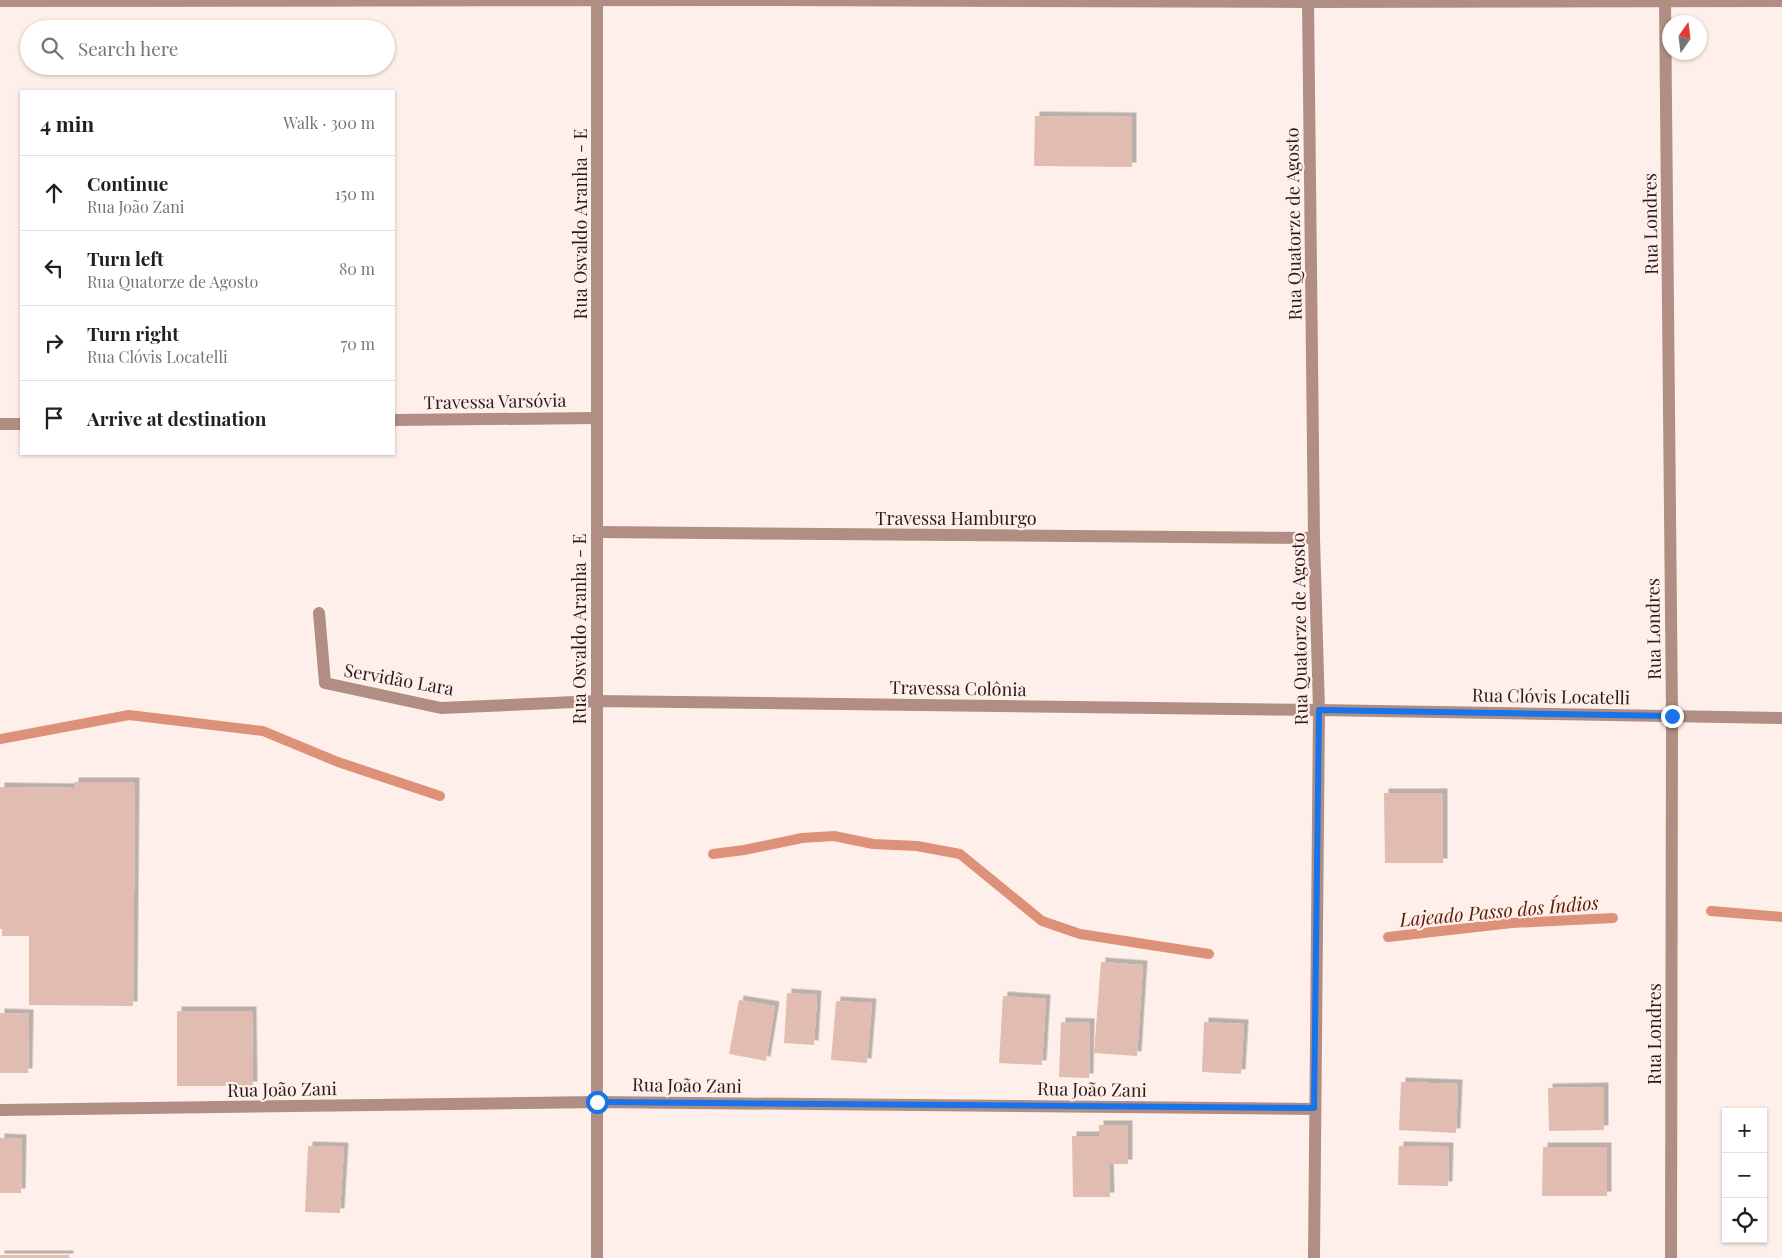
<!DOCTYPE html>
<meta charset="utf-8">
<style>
:root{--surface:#fff;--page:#f6f6f6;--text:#202124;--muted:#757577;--line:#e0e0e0}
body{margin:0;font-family:"Playfair Display",serif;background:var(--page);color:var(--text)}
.controls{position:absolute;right:15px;bottom:15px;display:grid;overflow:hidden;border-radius:0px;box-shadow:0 1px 4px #0004}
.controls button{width:45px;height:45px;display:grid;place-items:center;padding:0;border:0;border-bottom:1px solid var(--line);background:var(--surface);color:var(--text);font:25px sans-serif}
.compass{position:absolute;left:1662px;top:15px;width:45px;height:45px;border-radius:50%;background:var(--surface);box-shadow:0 1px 4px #0004;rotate:14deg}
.stop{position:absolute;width:15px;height:15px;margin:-11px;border:4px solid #1a73e8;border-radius:50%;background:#fff}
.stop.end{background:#1a73e8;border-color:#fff;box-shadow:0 1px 5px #0008}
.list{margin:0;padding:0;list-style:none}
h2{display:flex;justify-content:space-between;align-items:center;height:65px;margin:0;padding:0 20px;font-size:21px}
h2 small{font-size:16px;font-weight:400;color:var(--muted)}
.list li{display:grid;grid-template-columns:32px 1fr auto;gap:15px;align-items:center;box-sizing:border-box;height:75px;padding:0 20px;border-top:1px solid var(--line)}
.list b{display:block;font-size:19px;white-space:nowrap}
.list p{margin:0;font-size:16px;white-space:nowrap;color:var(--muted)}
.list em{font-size:16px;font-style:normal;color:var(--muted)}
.icon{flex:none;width:28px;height:28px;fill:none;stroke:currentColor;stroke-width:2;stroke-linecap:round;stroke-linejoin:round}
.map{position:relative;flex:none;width:1782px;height:1258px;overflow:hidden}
.search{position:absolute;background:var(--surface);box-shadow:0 1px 4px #0004;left:20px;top:20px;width:375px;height:55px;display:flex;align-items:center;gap:12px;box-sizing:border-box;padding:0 18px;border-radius:28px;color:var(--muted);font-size:19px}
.panel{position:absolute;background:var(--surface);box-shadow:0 1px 4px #0004;left:20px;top:90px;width:375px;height:365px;border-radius:0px}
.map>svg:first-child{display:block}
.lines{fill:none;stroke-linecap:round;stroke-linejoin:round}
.stream{stroke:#dd9179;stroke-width:10}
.building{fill:#e0bcb1;filter:url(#shadow)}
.minor{stroke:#b18e84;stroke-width:12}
.route{stroke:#1a73e8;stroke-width:6}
.labels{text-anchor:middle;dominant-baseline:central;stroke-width:4.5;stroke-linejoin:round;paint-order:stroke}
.street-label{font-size:18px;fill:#2a1d19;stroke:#ffefeb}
.water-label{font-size:19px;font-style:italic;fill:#5c1801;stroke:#ffefeb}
</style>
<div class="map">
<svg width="1782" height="1258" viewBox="0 0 1782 1258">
<defs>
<filter id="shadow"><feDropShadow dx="4.5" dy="-4.5" stdDeviation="0" flood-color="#0004"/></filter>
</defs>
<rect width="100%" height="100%" fill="#ffefeb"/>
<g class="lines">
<g class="stream">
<polyline points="0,739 129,715 263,731 338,762 440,796"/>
<polyline points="713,854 744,850 802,838 834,836 873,844 917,846 960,854 1042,921 1080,934 1209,954"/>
<polyline points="1711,911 1782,917"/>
<polyline points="1388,937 1512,923 1613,918"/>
</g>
</g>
<g class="building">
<polygon points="1035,116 1132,117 1132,167 1034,166"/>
<polygon points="74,782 135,782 133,1006 29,1005 29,936 2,936 2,929 0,929 0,787 74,788"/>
<polygon points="1384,793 1443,793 1443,863 1385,863"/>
<polygon points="1101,962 1143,965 1137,1056 1094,1053"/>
<polygon points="787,993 817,995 814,1045 784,1043"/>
<polygon points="1003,996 1046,999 1042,1065 999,1063"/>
<polygon points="739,1000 775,1006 766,1061 729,1054"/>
<polygon points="836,1001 872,1003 867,1063 831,1060"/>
<polygon points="177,1011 252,1011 253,1086 177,1086"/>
<polygon points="0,1013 29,1014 28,1073 0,1073"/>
<polygon points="1061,1022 1090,1023 1089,1078 1059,1077"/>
<polygon points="1204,1022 1244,1024 1241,1074 1202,1072"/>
<polygon points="1401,1082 1458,1084 1456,1133 1399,1130"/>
<polygon points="1604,1087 1604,1130 1549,1131 1548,1088"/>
<polygon points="1099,1125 1128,1125 1128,1164 1109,1164 1110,1197 1073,1197 1072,1136 1099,1136"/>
<polygon points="0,1138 22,1139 21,1193 0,1193"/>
<polygon points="308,1146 344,1147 340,1213 305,1212"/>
<polygon points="1399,1146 1449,1147 1448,1186 1398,1185"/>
<polygon points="1543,1147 1607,1147 1607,1196 1542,1196"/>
<rect x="0" y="1255" width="69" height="3"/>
</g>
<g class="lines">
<g class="minor">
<polyline points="1308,0 1314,538 1319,710 1314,1258"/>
<polyline points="1665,0 1672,716 1671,1258"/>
<polyline points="0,1 774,0 1308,2 1782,1"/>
<polyline points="394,420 597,418"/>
<polyline points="0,424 21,424"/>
<polyline points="597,532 1314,538"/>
<polyline points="319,613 325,683 441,708 597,701 1319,710 1782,718"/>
<polyline points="0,1110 597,1102 1314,1109"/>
<polyline points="597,1258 597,0"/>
</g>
</g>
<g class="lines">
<polyline class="route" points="597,1102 1314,1108 1319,710 1672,716"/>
</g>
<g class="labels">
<g class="street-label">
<text transform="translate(580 224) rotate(-90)">Rua Osvaldo Aranha - E</text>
<text transform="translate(1293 224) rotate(-91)">Rua Quatorze de Agosto</text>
<text transform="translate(1650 224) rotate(-91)">Rua Londres</text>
<text transform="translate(495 401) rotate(-1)">Travessa Varsóvia</text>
<text x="956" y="518">Travessa Hamburgo</text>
<text transform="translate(579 629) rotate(-90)">Rua Osvaldo Aranha - E</text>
<text transform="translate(1299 629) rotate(-91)">Rua Quatorze de Agosto</text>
<text transform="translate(1653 629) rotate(-91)">Rua Londres</text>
<text transform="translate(399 679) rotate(10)">Servidão Lara</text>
<text transform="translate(958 688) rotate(1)">Travessa Colônia</text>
<text transform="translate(1551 696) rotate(1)">Rua Clóvis Locatelli</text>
<text transform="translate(1654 1034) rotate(-90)">Rua Londres</text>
<text transform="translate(687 1085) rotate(1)">Rua João Zani</text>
<text transform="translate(282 1089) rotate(-1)">Rua João Zani</text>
<text transform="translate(1092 1089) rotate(1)">Rua João Zani</text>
</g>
<g class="water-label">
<text transform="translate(1499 910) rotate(-5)">Lajeado Passo dos Índios</text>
</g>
</g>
</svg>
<div class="controls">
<button>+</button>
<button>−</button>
<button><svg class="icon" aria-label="locate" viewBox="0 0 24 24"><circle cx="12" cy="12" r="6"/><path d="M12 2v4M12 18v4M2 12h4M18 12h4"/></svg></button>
</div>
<svg class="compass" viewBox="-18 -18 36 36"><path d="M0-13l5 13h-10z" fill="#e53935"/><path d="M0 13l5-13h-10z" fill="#757577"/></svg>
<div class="stop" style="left:597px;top:1102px"></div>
<div class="stop end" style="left:1672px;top:716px"></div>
<div class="search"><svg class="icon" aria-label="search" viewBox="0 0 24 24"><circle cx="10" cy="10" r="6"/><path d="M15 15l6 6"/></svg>Search here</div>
<section class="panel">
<h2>4 min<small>Walk · 300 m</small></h2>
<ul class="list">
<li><svg class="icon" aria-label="ahead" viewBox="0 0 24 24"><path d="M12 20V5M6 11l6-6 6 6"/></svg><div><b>Continue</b><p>Rua João Zani</p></div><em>150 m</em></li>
<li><svg class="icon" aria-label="left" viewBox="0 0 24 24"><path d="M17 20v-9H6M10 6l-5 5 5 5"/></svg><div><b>Turn left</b><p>Rua Quatorze de Agosto</p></div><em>80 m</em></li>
<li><svg class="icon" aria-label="right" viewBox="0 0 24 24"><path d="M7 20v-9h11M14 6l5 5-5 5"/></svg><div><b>Turn right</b><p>Rua Clóvis Locatelli</p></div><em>70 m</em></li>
<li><svg class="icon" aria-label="arrive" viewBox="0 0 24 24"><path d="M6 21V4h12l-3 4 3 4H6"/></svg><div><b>Arrive at destination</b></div></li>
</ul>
</section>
</div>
